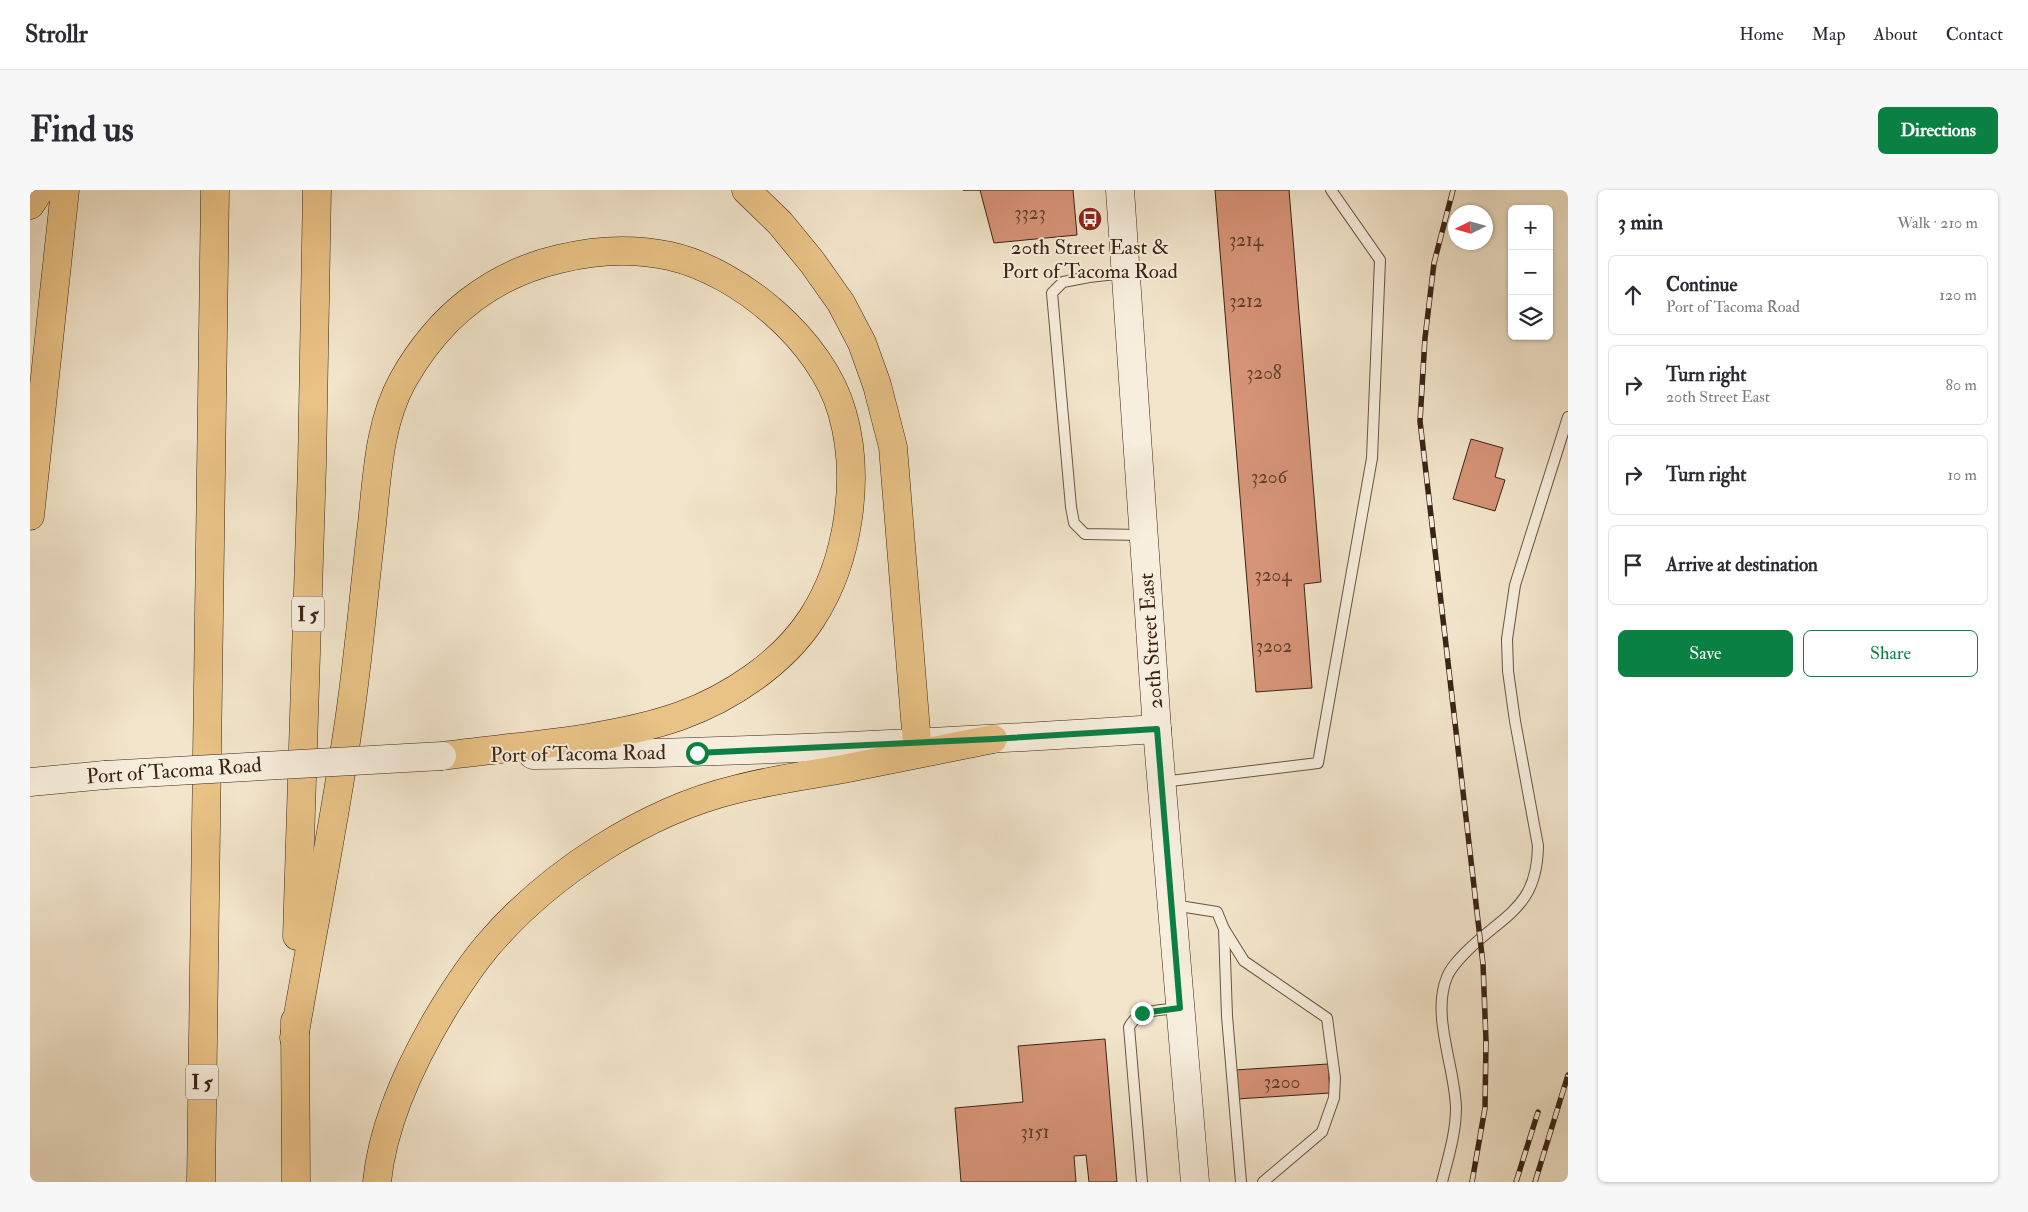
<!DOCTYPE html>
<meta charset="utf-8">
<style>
:root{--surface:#fff;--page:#f7f7f7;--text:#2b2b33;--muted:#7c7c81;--line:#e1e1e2;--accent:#0b8043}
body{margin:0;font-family:"IM FELL Double Pica",serif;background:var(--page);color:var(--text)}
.controls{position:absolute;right:15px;top:15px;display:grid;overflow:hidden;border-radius:8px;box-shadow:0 1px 4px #0004}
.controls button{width:45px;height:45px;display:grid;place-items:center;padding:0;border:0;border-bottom:1px solid var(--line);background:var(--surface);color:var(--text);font:25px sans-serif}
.compass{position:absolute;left:1418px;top:15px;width:45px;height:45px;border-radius:50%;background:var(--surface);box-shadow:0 1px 4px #0004;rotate:265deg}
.stop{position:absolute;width:15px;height:15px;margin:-11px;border:4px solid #0b8043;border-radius:50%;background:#fff}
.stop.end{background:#0b8043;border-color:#fff;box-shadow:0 1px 5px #0008}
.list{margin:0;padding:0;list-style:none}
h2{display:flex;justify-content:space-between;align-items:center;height:65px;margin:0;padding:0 20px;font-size:21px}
h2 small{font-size:16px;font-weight:400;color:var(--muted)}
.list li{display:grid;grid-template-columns:32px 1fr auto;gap:15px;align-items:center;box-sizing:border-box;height:80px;margin:0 10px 10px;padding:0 10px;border:1px solid var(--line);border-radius:8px}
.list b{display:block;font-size:19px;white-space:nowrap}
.list p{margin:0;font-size:16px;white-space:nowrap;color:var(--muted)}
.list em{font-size:16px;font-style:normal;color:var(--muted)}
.actions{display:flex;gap:10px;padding:15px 20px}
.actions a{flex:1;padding:11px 0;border:1px solid var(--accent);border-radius:8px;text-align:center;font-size:18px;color:var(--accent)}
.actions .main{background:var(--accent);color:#fff}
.icon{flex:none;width:28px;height:28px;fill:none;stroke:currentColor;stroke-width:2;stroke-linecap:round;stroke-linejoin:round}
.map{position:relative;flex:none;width:1538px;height:992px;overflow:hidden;border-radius:8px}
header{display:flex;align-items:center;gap:30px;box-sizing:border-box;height:70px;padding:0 25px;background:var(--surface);border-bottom:1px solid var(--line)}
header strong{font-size:24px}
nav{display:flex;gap:28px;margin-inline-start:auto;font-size:18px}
.intro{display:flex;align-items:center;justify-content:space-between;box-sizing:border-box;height:120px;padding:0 30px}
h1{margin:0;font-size:35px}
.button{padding:12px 22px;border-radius:8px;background:var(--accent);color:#fff;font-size:18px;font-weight:700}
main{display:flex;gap:30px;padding:0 30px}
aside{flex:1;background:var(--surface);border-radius:8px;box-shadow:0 1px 4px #0004}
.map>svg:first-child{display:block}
.building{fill:#d79478;stroke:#3a2414}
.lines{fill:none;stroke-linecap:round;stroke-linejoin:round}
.lane-casing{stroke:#685442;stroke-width:12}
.secondary-casing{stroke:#3a2414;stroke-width:29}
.highway-casing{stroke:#3a2414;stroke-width:29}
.lane{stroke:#f7eedd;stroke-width:10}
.secondary{stroke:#f7eedd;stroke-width:28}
.highway{stroke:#e9c286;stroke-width:28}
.rail-casing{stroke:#3a2414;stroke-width:5.5}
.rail{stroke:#f7eedd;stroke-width:4;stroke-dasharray:11;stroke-linecap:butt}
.secondary-bridge-casing{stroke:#3a2414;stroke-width:29;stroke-linecap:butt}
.secondary-bridge{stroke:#f7eedd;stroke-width:28}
.route{stroke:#0b8043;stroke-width:6}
.labels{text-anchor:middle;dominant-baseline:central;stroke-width:4;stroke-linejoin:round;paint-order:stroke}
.number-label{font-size:19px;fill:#61402d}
.shield{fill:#f7eedd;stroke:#736150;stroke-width:1}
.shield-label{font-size:20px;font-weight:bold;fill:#3a2414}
.poi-label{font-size:21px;fill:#3a2414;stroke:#f7eedd}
.street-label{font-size:21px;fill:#3a2414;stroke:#f7eedd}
</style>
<header>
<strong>Strollr</strong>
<nav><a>Home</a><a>Map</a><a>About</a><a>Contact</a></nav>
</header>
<div class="intro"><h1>Find us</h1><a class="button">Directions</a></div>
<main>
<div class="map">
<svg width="1538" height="992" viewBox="0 0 1538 992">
<rect width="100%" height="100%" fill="#f2e5cb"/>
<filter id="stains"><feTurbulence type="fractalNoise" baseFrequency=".004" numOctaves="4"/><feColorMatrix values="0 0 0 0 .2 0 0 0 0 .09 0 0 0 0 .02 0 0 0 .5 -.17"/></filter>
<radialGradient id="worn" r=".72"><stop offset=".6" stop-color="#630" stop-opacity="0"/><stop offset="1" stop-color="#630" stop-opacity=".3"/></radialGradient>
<g class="building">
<polygon points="933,0 1043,0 1047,45 964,53 950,0"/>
<polygon points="1185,0 1259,0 1291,392 1274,394 1282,498 1226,502"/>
<polygon points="1441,249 1473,258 1465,287 1475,290 1465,321 1423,309"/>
<polygon points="1075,849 1087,992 1059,992 1056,965 1044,966 1046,992 931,992 925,918 993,912 988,856"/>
<polygon points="1298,874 1300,903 1207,909 1205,880"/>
</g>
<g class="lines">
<g class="lane-casing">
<g id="lane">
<polyline points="1095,83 1059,87 1033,92 1022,103 1041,317 1044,333 1055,344 1113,345"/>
<polyline points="1132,592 1288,573 1342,268 1350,70 1301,0"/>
<polyline points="1143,715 1187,722 1194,739 1197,826 1211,992"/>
<polyline points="1194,739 1214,771 1297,828 1305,888 1304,908 1292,942 1233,992"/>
<path d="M1112,992L1099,837C1109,818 1129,821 1148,818"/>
<path d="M1412,992C1418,968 1426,943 1426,918C1425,877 1401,825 1417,787C1421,777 1430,768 1438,760C1476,723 1507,717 1508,656L1485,531L1478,481L1477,449L1485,395L1538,227"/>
</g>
</g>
<g class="secondary-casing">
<g id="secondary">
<polyline points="1090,0 1127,539 1165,992"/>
<path d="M503,565C711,563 919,552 1127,539"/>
<polyline points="0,592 75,585"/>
</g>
</g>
<g class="highway-casing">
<g id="highway">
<polyline points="716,0 750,33 782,72 811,113 832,153 847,195 863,257 887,553"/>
<polyline points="0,15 10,0"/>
<polyline points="0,326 35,0"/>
<polyline points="267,746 282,275 287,0"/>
<polyline points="265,831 266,992"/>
<path d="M264,848C283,736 307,623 322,510C330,451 335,392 342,334C347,286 349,233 373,190C408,128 460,85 529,69C565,60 603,58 640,66C710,82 792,151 812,222C831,287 819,371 782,428C753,473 700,508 650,526C579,551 486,556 412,566"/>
<polyline points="171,992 185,0"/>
<path d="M347,992C353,931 384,867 415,816C428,795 442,774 458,755C519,684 615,621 707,599C742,590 778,585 813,579C863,569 913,559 963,549"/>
</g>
</g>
<use href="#lane" class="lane"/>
<use href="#secondary" class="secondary"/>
<use href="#highway" class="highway"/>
<g class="rail-casing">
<g id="rail">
<polyline points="1423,0 1404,73 1395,148 1390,231 1453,774 1456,851 1455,918 1442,992"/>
<polyline points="1486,992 1508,922"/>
<polyline points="1505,992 1538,885"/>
</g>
</g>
<use href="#rail" class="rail"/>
<g class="secondary-bridge-casing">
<polyline id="secondary-bridge" points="75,585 412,566"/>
</g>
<use href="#secondary-bridge" class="secondary-bridge"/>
</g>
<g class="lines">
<polyline class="route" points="667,563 963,549 1127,539 1150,818 1112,823"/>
</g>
<defs>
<g id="bus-disc" transform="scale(1.25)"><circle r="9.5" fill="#8f2418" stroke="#f7eedd"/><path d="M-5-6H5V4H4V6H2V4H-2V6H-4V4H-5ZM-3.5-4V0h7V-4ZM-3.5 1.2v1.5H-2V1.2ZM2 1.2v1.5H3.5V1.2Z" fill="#fff"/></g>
</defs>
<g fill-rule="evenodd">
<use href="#bus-disc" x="1060" y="29"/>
</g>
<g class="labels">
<g class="number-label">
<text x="1000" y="23">3323</text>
<text x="1216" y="50">3214</text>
<text x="1216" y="111">3212</text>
<text x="1234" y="183">3208</text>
<text x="1239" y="287">3206</text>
<text x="1243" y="385">3204</text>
<text x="1244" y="456">3202</text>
<text x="1252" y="892">3200</text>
<text x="1005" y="942">3151</text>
</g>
<g class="shield">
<rect x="262" y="406.5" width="32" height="35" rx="4"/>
<rect x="156" y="874.5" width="32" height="35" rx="4"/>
</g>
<g class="shield-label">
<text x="278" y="424">I 5</text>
<text x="172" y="892">I 5</text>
</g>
<g class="poi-label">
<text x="1060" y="57">20th Street East &amp;<tspan x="1060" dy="24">Port of Tacoma Road</tspan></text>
</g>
<g class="street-label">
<text transform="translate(1121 451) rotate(-94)">20th Street East</text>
<text transform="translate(548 564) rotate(-1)">Port of Tacoma Road</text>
<text transform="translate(144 581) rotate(-4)">Port of Tacoma Road</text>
</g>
</g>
<rect width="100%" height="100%" filter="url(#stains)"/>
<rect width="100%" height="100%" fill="url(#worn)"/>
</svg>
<div class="controls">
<button>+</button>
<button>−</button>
<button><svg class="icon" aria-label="layers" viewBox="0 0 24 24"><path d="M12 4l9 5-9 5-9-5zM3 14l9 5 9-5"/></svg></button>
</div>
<svg class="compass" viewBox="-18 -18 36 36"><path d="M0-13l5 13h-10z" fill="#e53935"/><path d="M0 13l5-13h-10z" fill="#7c7c81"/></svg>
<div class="stop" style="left:667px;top:563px"></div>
<div class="stop end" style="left:1112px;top:823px"></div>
</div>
<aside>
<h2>3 min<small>Walk · 210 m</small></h2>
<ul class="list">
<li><svg class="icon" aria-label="ahead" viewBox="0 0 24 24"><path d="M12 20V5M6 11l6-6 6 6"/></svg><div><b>Continue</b><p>Port of Tacoma Road</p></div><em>120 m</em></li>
<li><svg class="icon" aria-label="right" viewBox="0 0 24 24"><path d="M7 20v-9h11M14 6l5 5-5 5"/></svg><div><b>Turn right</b><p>20th Street East</p></div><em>80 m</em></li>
<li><svg class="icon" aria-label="right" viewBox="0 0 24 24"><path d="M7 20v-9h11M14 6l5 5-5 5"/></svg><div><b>Turn right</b></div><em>10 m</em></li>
<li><svg class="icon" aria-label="arrive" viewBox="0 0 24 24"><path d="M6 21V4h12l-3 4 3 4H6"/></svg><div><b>Arrive at destination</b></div></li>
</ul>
<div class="actions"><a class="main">Save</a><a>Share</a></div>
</aside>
</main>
